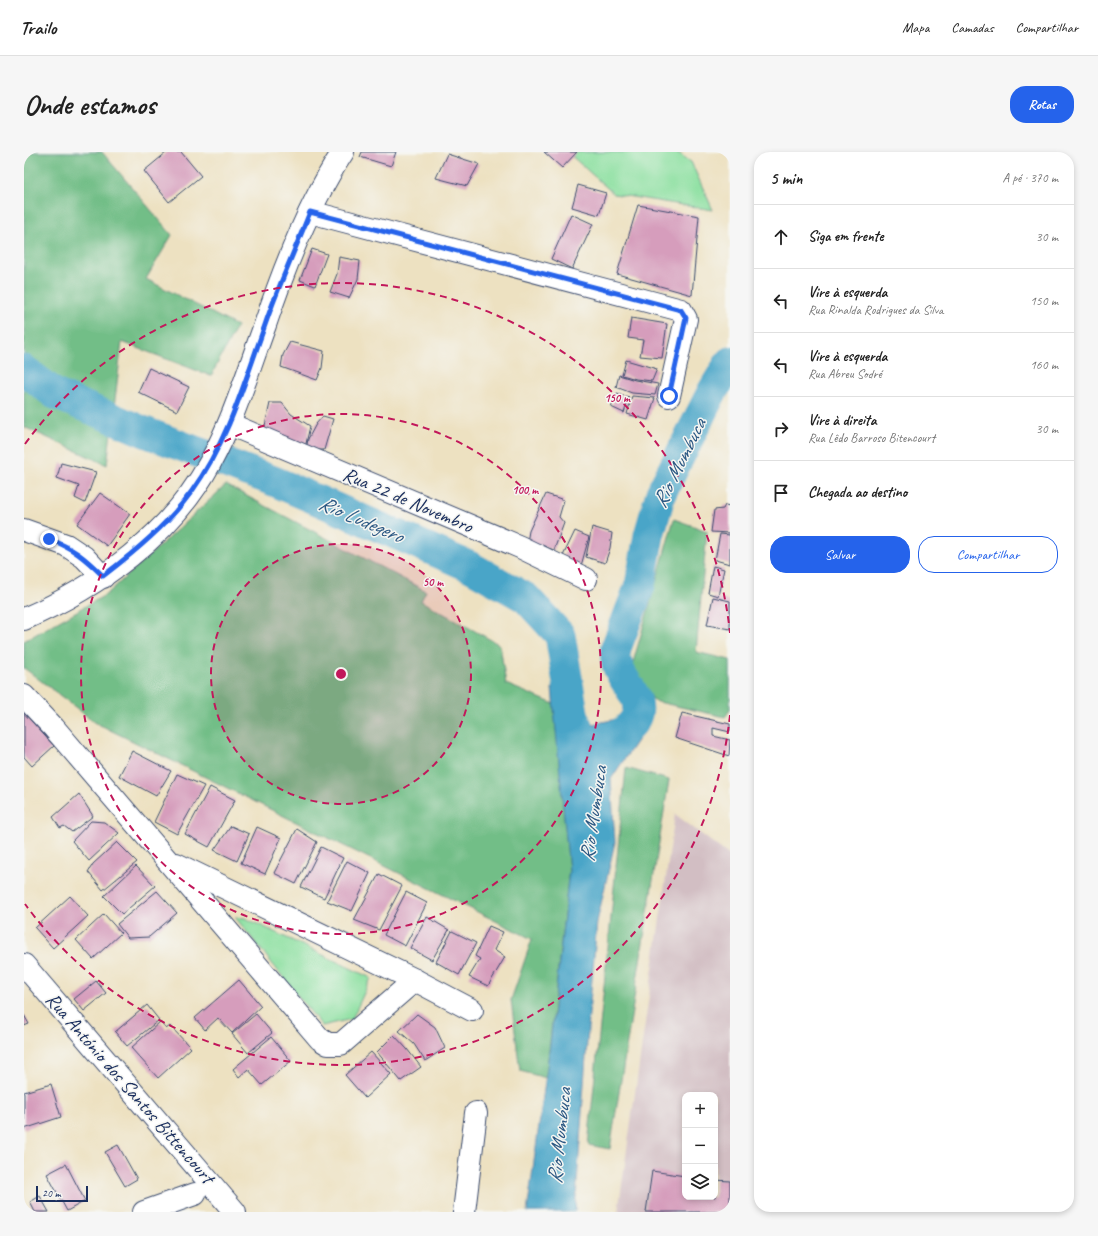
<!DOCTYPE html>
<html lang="pt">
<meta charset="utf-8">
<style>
:root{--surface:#fff;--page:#f6f6f6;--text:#222;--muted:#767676;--line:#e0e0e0;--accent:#2563eb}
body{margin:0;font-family:Caveat,sans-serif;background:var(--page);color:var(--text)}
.controls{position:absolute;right:12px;bottom:12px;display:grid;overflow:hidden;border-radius:8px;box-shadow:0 2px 6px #0003}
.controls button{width:36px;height:36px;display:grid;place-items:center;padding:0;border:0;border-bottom:1px solid var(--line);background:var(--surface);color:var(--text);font:20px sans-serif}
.scale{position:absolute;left:12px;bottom:10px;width:52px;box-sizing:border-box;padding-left:4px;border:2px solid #1b2f5e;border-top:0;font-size:11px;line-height:14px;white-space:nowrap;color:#1b2f5e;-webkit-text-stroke:3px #f6f6f2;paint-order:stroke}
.stop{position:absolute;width:12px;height:12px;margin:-9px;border:3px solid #2563eb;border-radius:50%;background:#fff}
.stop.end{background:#2563eb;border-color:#fff;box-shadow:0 1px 4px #0008}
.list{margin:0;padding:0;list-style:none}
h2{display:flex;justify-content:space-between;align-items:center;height:52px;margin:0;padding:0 16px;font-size:17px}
h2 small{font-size:13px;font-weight:400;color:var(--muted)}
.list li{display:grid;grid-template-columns:26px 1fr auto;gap:12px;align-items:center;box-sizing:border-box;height:64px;padding:0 16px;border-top:1px solid var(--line)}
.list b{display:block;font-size:15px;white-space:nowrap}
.list p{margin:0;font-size:13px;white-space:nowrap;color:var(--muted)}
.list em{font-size:13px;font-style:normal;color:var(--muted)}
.actions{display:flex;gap:8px;padding:12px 16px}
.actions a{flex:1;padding:9px 0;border:1px solid var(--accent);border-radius:16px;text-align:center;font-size:14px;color:var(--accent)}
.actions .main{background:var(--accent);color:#fff}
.icon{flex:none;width:22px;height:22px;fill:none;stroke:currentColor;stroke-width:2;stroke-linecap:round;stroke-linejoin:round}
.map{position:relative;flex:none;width:706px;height:1060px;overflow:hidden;border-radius:16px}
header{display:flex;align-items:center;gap:24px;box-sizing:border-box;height:56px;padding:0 20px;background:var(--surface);border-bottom:1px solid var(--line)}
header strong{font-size:19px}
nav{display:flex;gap:22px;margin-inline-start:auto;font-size:14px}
.intro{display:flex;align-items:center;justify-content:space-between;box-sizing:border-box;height:96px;padding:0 24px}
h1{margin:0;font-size:28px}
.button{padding:10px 18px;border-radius:16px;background:var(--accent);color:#fff;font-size:14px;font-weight:700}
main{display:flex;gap:24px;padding:0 24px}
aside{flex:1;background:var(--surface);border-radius:16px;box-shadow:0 2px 6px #0003}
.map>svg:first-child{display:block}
.industrial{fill:#d2bec3;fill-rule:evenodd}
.green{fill:#8de0a1;stroke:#548880}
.forest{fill:#72be87;stroke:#467672}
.water{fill:#4aa5c8;stroke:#326a93}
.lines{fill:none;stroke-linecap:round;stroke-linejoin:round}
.river{stroke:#4aa5c8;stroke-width:31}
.building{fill:#d69dbc}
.minor-casing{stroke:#3a4a6d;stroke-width:24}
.major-casing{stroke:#3a4a6d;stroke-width:24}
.minor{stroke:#fff;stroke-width:22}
.major{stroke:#fff;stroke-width:22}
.route{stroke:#2563eb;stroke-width:5}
.ring{fill:none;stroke:#c2185b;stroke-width:2;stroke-dasharray:7 5}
.labels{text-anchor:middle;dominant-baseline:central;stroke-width:3;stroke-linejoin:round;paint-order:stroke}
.street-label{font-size:20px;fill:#1b2f5e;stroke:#f6f6f2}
.water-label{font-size:21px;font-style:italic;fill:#2b5883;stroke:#f6f6f2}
.centre{fill:#c2185b;stroke:#f6f6f2;stroke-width:2}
.ring-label{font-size:12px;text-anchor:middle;font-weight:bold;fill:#c2185b;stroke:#f6f6f2;stroke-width:3;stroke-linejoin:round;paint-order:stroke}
</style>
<header>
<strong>Trailo</strong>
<nav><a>Mapa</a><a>Camadas</a><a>Compartilhar</a></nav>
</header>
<div class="intro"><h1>Onde estamos</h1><a class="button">Rotas</a></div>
<main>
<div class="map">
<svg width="706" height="1060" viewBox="0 0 706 1060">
<rect width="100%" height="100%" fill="#f6f6f2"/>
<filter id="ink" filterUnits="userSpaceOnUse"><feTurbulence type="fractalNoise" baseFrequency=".025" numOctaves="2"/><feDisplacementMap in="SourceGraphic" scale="8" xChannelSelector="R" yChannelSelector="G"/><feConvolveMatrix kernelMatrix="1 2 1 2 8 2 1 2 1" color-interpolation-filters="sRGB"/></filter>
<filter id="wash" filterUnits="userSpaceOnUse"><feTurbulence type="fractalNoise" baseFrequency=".012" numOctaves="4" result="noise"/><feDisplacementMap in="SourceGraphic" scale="16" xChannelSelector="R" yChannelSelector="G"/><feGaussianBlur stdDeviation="0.9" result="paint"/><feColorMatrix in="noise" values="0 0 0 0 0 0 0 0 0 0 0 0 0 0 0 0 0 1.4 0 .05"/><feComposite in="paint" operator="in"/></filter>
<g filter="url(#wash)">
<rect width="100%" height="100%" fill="#ede1c1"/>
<path class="industrial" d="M651,662L706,704V1060H594ZM661,943H691V1045H661Z"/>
<g class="green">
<polygon points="543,0 653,0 667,10 689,58 590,42"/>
<polygon points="211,765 221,766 347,826 328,867 298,874"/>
</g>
<g class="forest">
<polygon points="0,0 78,0 148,83 122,127 213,174 187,224 98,190 83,313 0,275"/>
<polygon points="202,333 402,439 397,449 476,493 482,532 530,552 545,718 522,926 496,919 487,848 508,787 72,571 0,516 0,489 83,442"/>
<polygon points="650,367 683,379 672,500 706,508 706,558 701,565 630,549 608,514"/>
<polygon points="602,616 645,628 586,997 564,993"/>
</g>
<polygon class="water" points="528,536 553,544 568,572 598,566 625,571 587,627 591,690 573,770 565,862 551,1060 503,1060 526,893 545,718"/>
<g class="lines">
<g class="river">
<polyline points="0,218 31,242 121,280 252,330 447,415 502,446 536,483 550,567 556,581"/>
<path d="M581,599C583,595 585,591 588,588C595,581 606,577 611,567C624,542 587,527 592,496L616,433L625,383L637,341L688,240L706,210"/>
</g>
</g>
<g id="blocks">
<g class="building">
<polygon points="143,0 157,0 177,24 145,50 120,19"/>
<polygon points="338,0 372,0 367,14 336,5"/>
<polygon points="520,0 553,0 538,16"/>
<polygon points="423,2 455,12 443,34 412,26"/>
<polygon points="554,33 582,41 575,63 548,55"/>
<polygon points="614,53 675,64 668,143 593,122"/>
<polygon points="547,62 569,72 548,117 527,107"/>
<polygon points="288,97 303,102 291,134 276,128"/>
<polygon points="315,105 336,109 334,127 325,146 306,140 313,122"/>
<polygon points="607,166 643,172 638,206 616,204 619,188 604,186"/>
<polygon points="266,190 300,199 298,216 293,228 257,215 259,203"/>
<polygon points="602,208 633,217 628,229 612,227 598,223"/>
<polygon points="125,216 165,235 153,259 114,240"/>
<polygon points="595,223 611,228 634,232 631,243 608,241 592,235"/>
<polygon points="593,241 605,245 600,261 587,255"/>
<polygon points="608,244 631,246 624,268 603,262"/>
<polygon points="246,251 258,251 267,262 286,274 281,296 239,283"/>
<polygon points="299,264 309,267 300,298 282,298 284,287 292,272"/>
<polygon points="37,311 72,320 61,351 51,346 55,334 33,326"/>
<polygon points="76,341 106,362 83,394 53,372"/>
<polygon points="522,342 540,348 535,365 540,371 530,398 516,393 502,396 505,379"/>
<polygon points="701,353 706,354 706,381 687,380 690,358 699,357"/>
<polygon points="568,375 588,381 586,396 581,411 562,405"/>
<polygon points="551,379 565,385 557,414 539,404"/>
<polygon points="696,382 706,383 706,412 691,408"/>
<polygon points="689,414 700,417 694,444 684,441"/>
<polygon points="689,445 706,449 706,477 683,473"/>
<polygon points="0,561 30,594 8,614 0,605"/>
<polygon points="658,561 706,572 706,580 689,576 689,584 706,588 705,604 651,586"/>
<polygon points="108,599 147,619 132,644 95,624"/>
<polygon points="153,622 180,634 153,682 130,670"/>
<polygon points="186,635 211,648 185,695 161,682"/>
<polygon points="55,642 69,664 48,680 40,674 36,676 29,665"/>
<polygon points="67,669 80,670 95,681 65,709 48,689"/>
<polygon points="207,674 225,682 213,709 190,698"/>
<polygon points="233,675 257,686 241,722 217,711"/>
<polygon points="273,677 293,690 272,732 250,721"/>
<polygon points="93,690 113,710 79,738 64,720 69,712"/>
<polygon points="297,695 319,706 300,746 277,735"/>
<polygon points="323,709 346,721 328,759 303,749"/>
<polygon points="112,714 131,734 98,762 80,744"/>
<polygon points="355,722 378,734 355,778 330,768"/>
<polygon points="133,739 153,761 125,785 104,786 93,772"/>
<polygon points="382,740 403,751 381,794 360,783"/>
<polygon points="46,744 64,764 29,796 11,776"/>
<polygon points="80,762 97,781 69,807 52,788"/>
<polygon points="403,765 425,778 408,808 386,796"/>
<polygon points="465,774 479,780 470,798 481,805 464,834 445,825 456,807 451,804"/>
<polygon points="428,779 452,791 435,823 412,810"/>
<polygon points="215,828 237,854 208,881 194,866 181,878 171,866"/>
<polygon points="72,829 82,841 60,859 50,847"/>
<polygon points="123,853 135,868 103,894 91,880"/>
<polygon points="232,862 248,881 224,901 208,882"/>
<polygon points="393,862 411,875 421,896 401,909 390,892 375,879"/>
<polygon points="0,863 5,872 0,874"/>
<polygon points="136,870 142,877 146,874 167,896 134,926 107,896"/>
<polygon points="370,883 383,897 397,915 377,929 353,900"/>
<polygon points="247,885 267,909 238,933 224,917 215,925 209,917"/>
<polygon points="347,900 367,922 341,946 321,923"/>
<polygon points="27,932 37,965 0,977 0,940"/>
<polygon points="94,993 113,1027 101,1034 81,1000"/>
<polygon points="42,1012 61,1049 43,1059 23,1022"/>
<polygon points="628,1019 661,1024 661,1045 691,1045 691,1028 706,1029 706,1060 622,1060"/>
<polygon points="16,1044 25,1060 11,1060 6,1050"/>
</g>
</g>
</g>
<g filter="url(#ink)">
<use href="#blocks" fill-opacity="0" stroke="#3a4a6d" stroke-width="1"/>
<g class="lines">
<g class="minor-casing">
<g id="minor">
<polyline points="286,60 657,158 662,167 645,244"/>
<polyline points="205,272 496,395 562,427"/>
<polyline points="0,378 42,393 60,405 79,425"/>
<polyline points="0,544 30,576 296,887 304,892 317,892 391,828"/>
<polyline points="152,712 391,828 448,858"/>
<polyline points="0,813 211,1060"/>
<polyline points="120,1060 171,1042"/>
<polyline points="440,1060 452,961"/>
</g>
</g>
<g class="major-casing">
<path id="major" d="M0,467C74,435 147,383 186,311C210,267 224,219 241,173C260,116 286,50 319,0"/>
</g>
<use href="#minor" class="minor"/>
<use href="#major" class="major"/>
</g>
</g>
<g class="lines" filter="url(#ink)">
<path class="route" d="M25,387C49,396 61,406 79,424C112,399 144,372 168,339C204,289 221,229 241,173C254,135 271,98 286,60L657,158L662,166L645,244"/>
</g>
<circle cx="317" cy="522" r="130" fill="#c2185b" fill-opacity=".12"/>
<g class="ring">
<circle cx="317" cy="522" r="130"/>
<circle cx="317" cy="522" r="260"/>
<path d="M706 563A391 391 0 0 1 1 752M1 292A391 391 0 0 1 706 481"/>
</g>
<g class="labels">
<g class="street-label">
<text transform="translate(384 348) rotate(23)">Rua 22 de Novembro</text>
<text transform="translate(106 936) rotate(49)">Rua António dos Santos Bittencourt</text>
</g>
<g class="water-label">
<text transform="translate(655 311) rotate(-64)">Rio Mumbuca</text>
<text transform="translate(337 367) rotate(23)">Rio Ludegero</text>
<text transform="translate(569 662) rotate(-82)">Rio Mumbuca</text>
<text transform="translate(535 984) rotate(-84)">Rio Mumbuca</text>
</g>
</g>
<circle cx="317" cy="522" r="6" class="centre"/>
<g class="ring-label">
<text x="593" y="250">150 m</text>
<text x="501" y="342">100 m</text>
<text x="409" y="434">50 m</text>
</g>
</svg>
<div class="controls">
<button>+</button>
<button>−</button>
<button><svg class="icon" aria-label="layers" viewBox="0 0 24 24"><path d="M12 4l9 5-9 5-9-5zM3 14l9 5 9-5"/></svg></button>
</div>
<div class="scale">20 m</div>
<div class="stop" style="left:645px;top:244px"></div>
<div class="stop end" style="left:25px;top:387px"></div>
</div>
<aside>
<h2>5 min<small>A pé · 370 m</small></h2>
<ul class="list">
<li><svg class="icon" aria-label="ahead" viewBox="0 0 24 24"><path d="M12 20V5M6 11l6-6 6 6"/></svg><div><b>Siga em frente</b></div><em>30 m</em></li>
<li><svg class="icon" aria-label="left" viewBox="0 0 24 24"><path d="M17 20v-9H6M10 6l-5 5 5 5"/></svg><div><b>Vire à esquerda</b><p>Rua Rinalda Rodrigues da Silva</p></div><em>150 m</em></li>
<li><svg class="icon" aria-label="left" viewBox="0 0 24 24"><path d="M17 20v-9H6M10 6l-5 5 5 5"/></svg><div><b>Vire à esquerda</b><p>Rua Abreu Sodré</p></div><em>160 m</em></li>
<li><svg class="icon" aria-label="right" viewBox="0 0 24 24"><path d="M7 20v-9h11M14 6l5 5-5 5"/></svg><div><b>Vire à direita</b><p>Rua Lêdo Barroso Bitencourt</p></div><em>30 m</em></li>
<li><svg class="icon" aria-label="arrive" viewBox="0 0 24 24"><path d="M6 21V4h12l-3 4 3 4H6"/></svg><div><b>Chegada ao destino</b></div></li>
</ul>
<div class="actions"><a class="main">Salvar</a><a>Compartilhar</a></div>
</aside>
</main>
